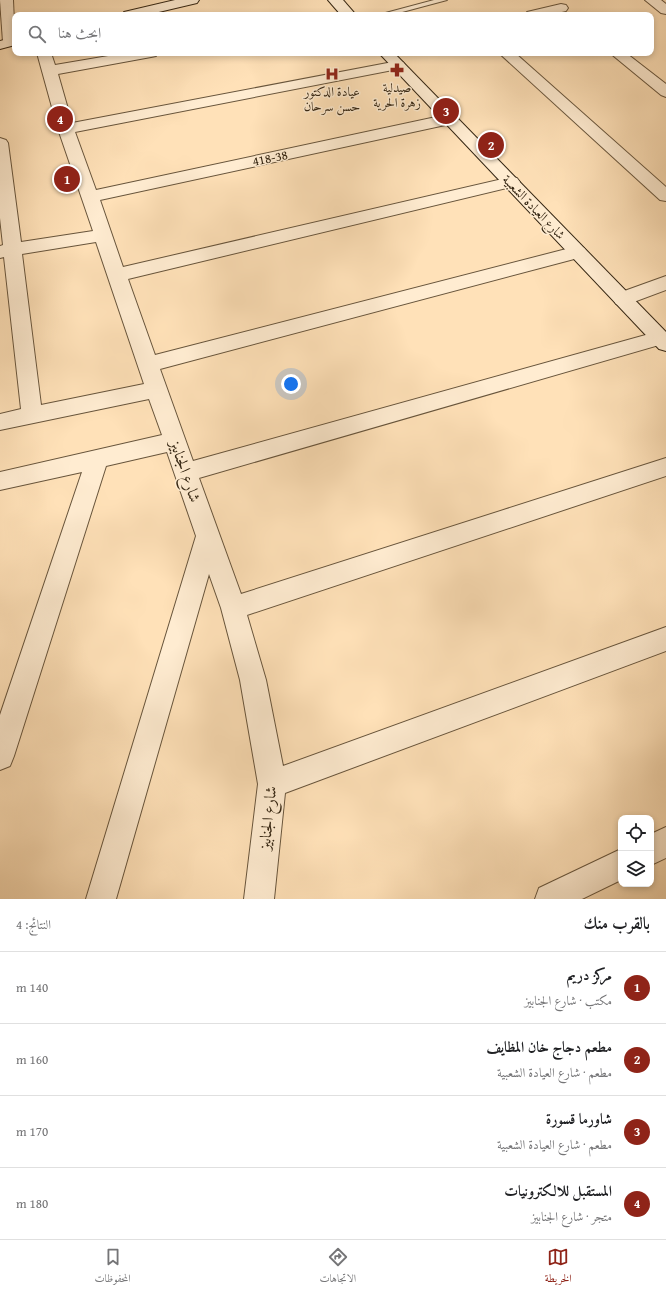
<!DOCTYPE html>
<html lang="ar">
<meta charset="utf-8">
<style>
:root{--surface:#fff;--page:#f6f6f6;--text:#202124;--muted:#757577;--line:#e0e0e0;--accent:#8f2418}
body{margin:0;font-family:"Gentium Book Plus",Amiri,serif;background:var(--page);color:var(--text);direction:rtl}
.controls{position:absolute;right:12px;bottom:12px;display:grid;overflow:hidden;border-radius:8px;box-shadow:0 2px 6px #0003}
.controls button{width:36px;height:36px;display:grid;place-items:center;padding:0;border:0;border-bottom:1px solid var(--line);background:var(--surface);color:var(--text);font:20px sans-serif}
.you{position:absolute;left:291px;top:384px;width:14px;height:14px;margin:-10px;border:3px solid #fff;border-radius:50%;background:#1a73e8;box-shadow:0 0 0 6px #1a73e833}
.badge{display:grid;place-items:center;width:26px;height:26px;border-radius:50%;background:var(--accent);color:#fff;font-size:13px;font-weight:700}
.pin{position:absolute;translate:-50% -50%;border:2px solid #fff;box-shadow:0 1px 4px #0006}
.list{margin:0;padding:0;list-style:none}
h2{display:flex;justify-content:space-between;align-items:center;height:52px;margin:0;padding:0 16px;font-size:17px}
h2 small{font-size:13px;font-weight:400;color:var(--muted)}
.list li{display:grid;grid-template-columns:26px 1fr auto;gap:12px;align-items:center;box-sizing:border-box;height:72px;padding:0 16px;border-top:1px solid var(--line)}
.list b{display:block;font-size:15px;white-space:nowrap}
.list p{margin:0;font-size:13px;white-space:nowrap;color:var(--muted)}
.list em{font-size:13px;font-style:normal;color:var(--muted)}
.icon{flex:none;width:22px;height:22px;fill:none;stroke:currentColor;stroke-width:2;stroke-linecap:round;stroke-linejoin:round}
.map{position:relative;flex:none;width:666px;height:899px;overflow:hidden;direction:ltr}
.search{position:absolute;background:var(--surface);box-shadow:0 2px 6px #0003;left:12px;right:12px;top:12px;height:44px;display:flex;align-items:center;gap:10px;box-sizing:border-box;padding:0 14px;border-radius:8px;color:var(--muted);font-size:15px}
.sheet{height:340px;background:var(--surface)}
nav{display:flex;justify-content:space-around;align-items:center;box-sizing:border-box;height:56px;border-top:1px solid var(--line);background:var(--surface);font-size:11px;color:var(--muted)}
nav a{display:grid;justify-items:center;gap:2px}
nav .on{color:var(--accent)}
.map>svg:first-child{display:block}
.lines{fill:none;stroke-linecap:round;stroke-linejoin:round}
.lane-casing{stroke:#68553c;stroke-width:2}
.street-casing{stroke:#68553c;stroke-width:2}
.secondary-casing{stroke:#352613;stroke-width:2}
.lane{fill:#ffecd1;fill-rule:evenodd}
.street{fill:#ffecd1;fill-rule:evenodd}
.secondary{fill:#ffecd1;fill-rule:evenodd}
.labels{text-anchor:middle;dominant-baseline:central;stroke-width:3;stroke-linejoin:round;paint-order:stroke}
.far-poi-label{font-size:13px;fill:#352613;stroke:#ffecd1}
.far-street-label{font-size:13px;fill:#352613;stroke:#ffecd1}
.street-label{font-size:16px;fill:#352613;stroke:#ffecd1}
</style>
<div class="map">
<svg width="666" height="899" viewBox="0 0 666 899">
<rect width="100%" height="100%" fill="#ffe1b8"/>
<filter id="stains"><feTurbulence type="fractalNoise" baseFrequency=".005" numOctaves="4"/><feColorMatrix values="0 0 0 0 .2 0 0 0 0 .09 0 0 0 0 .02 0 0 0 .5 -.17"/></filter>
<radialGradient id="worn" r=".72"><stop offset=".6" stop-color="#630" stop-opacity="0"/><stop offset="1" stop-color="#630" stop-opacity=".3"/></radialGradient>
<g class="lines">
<g class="lane-casing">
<polygon id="lane" points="434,0 447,0 391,15 378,15"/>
</g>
<g class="street-casing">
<g id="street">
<polygon points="0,0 13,0 15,45 5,45 3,42"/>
<polygon points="645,0 661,0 666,4 666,14 661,13"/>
<polygon points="561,4 566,5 568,8 566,11 549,15 525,15 527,12"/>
<path d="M37,53H51L55,65L126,53H158L156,56L151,57L58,74L72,123L398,61L403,62L405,65L403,68L398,69L75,132L96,190L450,114L456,116L458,119L456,122L450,124L100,200L123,267L511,177L517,178L520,182L517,186L511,187L128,279L155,355L578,246L584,248L587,252L584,256L578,258L160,369L193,461L660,331L666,333V343L199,478L241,594L666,458V476L247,615L266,680L283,766L666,627V651L285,793L274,899H244L258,784L240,680L221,608L209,574L116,899H86L196,536L167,452L106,466L14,756L10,766L0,770V715L82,472L0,490V472L162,435L149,399L0,430V414L21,409L4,257L0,258V246L3,245L0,218V138L6,140L8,143L21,242L93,231L58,129ZM96,242L144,384L41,405L22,254Z"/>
<polygon points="499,53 515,53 666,187 666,201 660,200"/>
<polygon points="610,53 626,53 666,84 666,97 661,95"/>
<polygon points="666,276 666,290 623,306 616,304 613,299 616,294"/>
<polygon points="666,827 666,858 651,865 651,834"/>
<polygon points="621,849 621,880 582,899 535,899 539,888"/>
</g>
</g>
<g class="secondary-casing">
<g id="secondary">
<polygon points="175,0 199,0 197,3 146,15 122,15 124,12"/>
<polygon points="328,0 343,0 356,15 341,15"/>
<polygon points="15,37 15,45 0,49 0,41"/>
<polygon points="379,53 394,53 666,332 666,351 659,349"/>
</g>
</g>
<use href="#lane" class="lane"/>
<use href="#street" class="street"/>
<use href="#secondary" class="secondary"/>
</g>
<defs>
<g id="pharmacy-bare" transform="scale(1.08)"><path d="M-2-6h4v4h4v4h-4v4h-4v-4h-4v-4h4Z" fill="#8f2418" stroke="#ffecd1" stroke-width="2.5" paint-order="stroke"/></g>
<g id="hospital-bare" transform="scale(1.08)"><path d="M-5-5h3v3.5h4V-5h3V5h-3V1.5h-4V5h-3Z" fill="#8f2418" stroke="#ffecd1" stroke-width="2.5" paint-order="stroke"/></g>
</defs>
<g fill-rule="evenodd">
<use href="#pharmacy-bare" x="397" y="70"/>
<use href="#hospital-bare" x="332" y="74"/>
</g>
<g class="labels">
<g class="far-poi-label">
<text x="397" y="87">صيدلية<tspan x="397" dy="15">زهرة الحرية</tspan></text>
<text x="332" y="91">عيادة الدكتور<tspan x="332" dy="15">حسن سرحان</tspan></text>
</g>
<g class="far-street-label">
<text transform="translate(270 158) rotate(-12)">418-38</text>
<text transform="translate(534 207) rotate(46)">شارع العيادة الشعبية</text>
</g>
<g class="street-label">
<text transform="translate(186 471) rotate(71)">شارع الجنابيز</text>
<text transform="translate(267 818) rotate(-84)">شارع الجنابيز</text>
</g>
</g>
<rect width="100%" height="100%" filter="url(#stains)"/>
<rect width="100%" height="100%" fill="url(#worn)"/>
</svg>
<div class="controls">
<button><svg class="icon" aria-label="locate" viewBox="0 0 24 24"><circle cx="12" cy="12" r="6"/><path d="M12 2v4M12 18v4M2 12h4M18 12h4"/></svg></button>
<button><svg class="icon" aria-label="layers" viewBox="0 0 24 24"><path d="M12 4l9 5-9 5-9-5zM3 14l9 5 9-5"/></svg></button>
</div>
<div class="you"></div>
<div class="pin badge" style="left:67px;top:179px">1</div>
<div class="pin badge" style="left:491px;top:145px">2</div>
<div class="pin badge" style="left:446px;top:111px">3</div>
<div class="pin badge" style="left:60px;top:119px">4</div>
<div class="search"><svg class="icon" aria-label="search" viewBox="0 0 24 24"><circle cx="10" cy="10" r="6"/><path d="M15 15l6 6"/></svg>ابحث هنا</div>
</div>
<section class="sheet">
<h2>بالقرب منك<small>النتائج: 4</small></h2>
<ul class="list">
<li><span class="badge">1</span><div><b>مركز دريم</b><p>مكتب · شارع الجنابيز</p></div><em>140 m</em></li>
<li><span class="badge">2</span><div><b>مطعم دجاج خان المظايف</b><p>مطعم · شارع العيادة الشعبية</p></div><em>160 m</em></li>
<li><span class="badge">3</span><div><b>شاورما قسورة</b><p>مطعم · شارع العيادة الشعبية</p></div><em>170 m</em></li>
<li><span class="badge">4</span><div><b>المستقبل للالكترونيات</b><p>متجر · شارع الجنابيز</p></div><em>180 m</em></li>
</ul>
</section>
<nav>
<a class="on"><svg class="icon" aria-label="map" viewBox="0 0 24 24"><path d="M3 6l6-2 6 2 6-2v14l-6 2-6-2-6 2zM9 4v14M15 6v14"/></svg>الخريطة</a>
<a><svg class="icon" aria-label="directions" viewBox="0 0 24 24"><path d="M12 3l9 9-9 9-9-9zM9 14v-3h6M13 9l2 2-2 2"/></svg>الاتجاهات</a>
<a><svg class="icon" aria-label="saved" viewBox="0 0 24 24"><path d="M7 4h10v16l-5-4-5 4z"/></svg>المحفوظات</a>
</nav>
